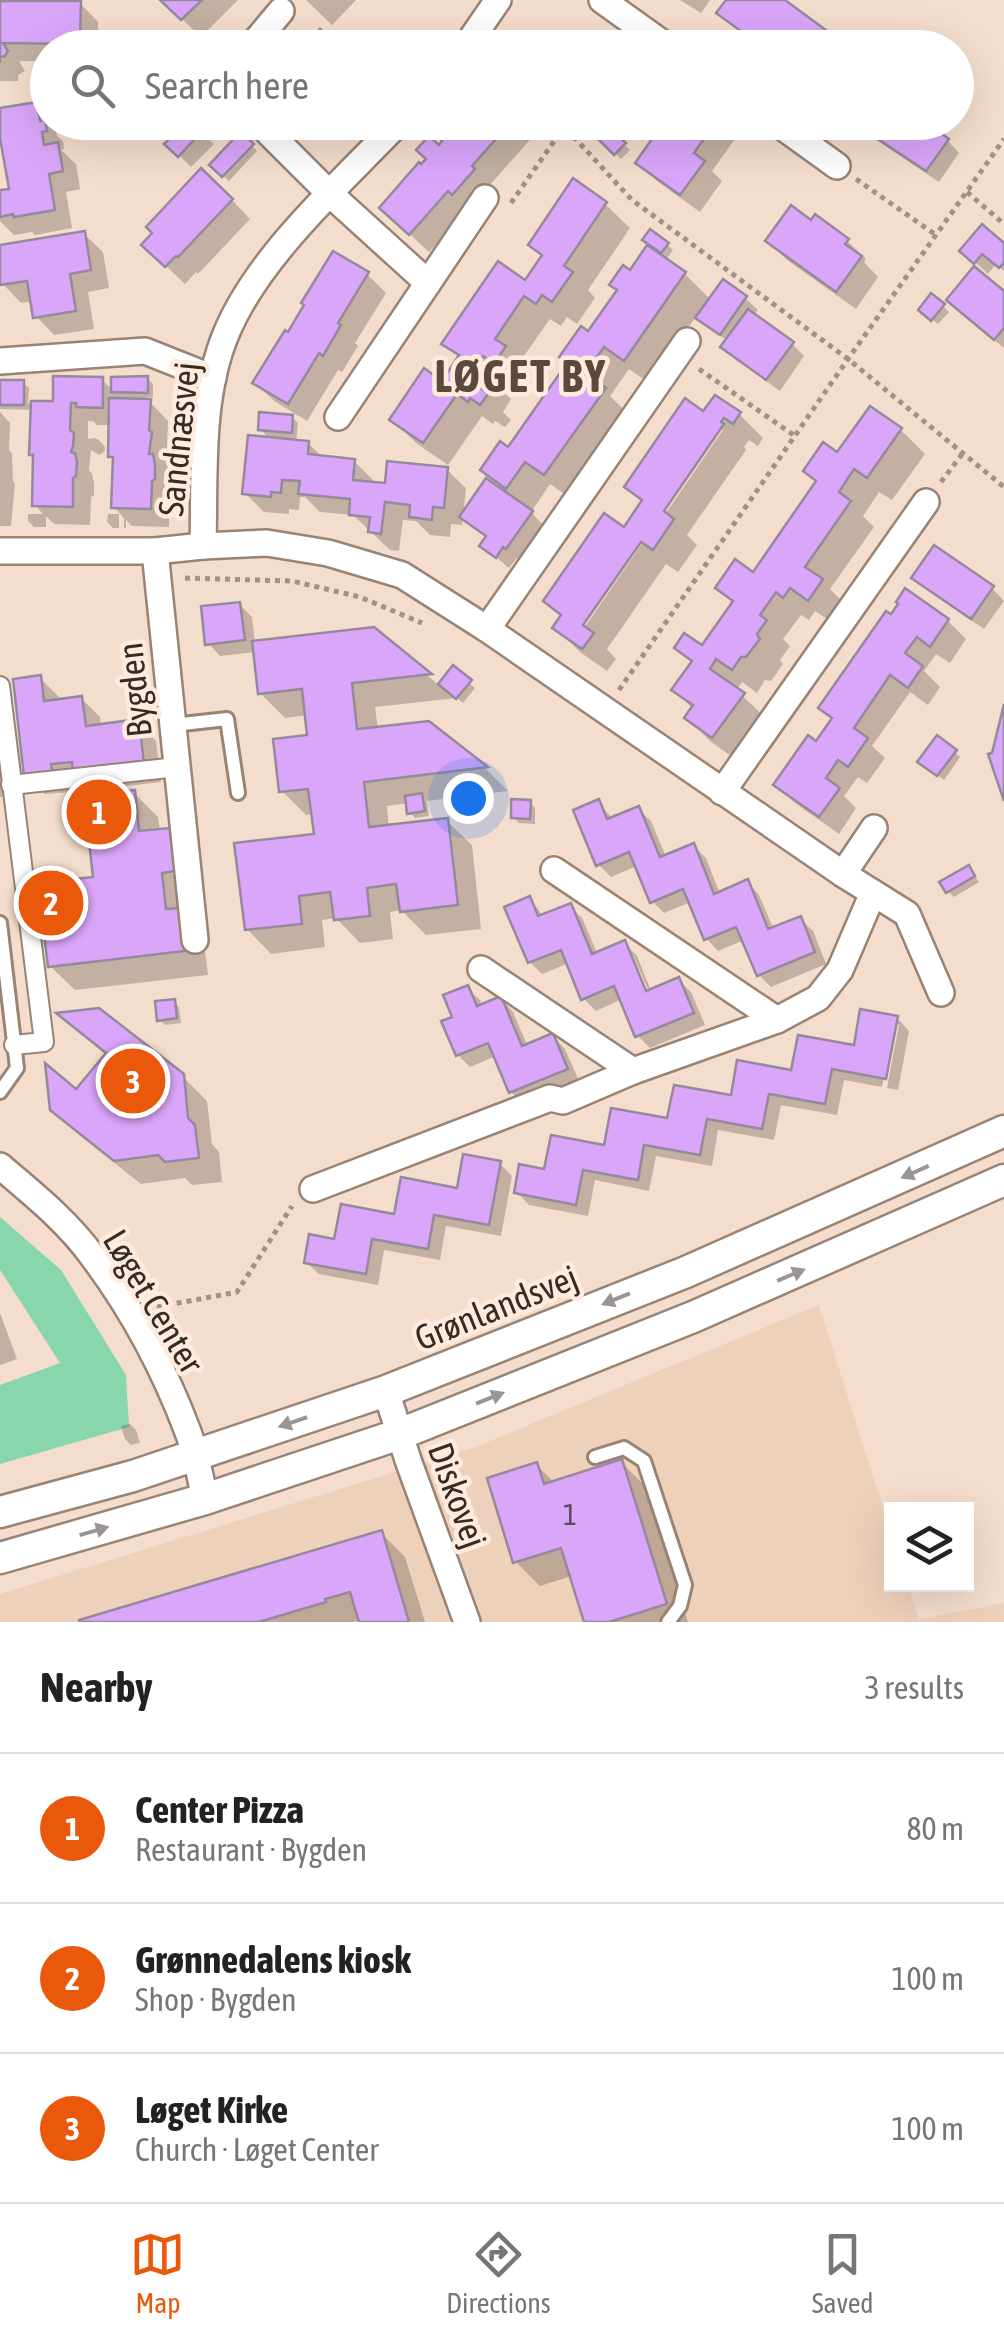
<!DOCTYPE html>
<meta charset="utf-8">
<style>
:root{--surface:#fff;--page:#f2f2f2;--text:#222;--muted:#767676;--line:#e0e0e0;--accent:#ea580c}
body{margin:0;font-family:"Asap Condensed",sans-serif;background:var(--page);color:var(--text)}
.controls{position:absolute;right:30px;bottom:30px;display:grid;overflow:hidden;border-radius:0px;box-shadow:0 10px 40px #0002}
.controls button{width:90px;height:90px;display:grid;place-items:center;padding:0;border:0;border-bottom:2px solid var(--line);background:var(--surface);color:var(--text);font:50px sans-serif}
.you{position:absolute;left:468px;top:798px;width:35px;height:35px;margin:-25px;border:8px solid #fff;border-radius:50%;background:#1a73e8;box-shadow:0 0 0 15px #1a73e833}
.badge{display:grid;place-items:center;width:65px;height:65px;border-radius:50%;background:var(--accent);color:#fff;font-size:32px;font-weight:700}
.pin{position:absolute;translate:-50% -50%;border:5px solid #fff;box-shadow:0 2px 10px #0006}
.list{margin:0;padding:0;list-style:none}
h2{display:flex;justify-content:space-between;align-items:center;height:130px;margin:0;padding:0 40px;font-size:42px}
h2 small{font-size:32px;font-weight:400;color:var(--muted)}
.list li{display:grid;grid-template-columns:65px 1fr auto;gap:30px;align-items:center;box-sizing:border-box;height:150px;padding:0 40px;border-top:2px solid var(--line)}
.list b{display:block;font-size:38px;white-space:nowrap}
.list p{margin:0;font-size:32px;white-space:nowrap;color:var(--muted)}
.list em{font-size:32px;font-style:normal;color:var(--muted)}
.icon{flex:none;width:55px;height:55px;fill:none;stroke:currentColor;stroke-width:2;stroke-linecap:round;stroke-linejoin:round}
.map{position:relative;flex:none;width:1004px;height:1622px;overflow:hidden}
.search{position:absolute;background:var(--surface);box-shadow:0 10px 40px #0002;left:30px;right:30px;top:30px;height:110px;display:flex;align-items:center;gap:25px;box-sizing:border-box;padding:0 35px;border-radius:55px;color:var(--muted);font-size:38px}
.sheet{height:580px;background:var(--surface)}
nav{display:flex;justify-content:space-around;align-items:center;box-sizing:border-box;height:140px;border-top:2px solid var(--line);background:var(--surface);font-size:28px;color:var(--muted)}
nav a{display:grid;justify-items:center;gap:5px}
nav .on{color:var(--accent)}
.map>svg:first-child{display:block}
.built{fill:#eed1bb}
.green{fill:#89d6ac}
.shadow{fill:#0003;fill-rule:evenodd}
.building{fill:#daa6fa;stroke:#95899e;stroke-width:2.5}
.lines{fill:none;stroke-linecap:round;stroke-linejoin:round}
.service-casing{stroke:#988374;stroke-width:18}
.pedestrian-casing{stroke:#988374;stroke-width:22}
.minor-casing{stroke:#988374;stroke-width:30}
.tertiary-casing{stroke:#988374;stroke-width:35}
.path{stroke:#a29185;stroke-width:5;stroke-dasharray:5 5;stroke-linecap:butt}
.service{stroke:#fff;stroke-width:12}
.pedestrian{stroke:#fff;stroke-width:18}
.minor{stroke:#fff;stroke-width:25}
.tertiary{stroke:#fff;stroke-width:30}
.oneway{fill:#9a9592}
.labels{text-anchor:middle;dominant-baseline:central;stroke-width:9;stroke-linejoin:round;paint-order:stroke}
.number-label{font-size:30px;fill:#5e4a5a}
.street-label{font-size:35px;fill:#342b25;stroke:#feebde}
.district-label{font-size:45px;font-weight:bold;letter-spacing:2.5px;fill:#5c493b;stroke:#feebde}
</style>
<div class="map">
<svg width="1004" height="1622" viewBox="0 0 1004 1622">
<rect width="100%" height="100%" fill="#f4ddcc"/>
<polygon class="built" points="819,1305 891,1534 892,1584 908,1585 919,1619 1004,1603 1004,1622 0,1622 0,1594 473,1448"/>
<polygon class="green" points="0,1217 61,1270 126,1375 129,1427 0,1464 0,1385 60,1363 0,1270"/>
<g class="shadow">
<polygon points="20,0 58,0 61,3 80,3 98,22 98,48 48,48 48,61 19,61 25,71 18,75 18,81 0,81 0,3 20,3"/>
<polygon points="162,0 238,0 201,37"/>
<polygon points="306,0 356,0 332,25"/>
<polygon points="680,0 710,0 701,13"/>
<polygon points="729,0 780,0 832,37 842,48 739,48 745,37 719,13"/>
<polygon points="572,40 583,48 567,48"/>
<polygon points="36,104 48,116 48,122 55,123 57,136 63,141 64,149 61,150 76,164 80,189 66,192 72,228 35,235 32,232 14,235 0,221 0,193 12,191 0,123 0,111"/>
<polygon points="161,122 211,122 202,133 214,144 191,167 168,144 175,136"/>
<polygon points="300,122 322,122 329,129 319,140"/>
<polygon points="459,122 526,122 536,133 489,186 492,189 468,208 429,252 401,226 429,160"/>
<polygon points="667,122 719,122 735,139 712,171 722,181 700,212 657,181 638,163"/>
<polygon points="855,122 947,140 959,153 939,182 866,133"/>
<polygon points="615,130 625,140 623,143 630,150 621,159 602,140"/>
<polygon points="241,134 257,151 229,181 212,165"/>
<polygon points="232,200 250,219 198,274 196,272 185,284 144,245"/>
<polygon points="605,204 630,228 588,290 595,298 577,324 567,317 561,326 550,319 519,363 529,372 519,386 508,379 501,389 511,399 503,412 511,420 505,427 495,421 493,424 482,416 448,465 416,443 392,419 442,384 460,359 445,343 526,283 544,257 531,244"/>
<polygon points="812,223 847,241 866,259 864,262 878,277 856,309 787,260 768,241"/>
<polygon points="84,234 103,252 109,288 88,292 94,329 54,335 36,316 33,301 21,303 3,284 0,247"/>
<polygon points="645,240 667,245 673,250 665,261 685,274 711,300 745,298 758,310 753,316 792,344 804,356 780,391 736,359 723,347 727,341 697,315 649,383 629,369 610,396 628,414 570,498 550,484 531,512 543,525 519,559 517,558 509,568 482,545 487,538 463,517 462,525 451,524 450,537 430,535 416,521 403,520 399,551 390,550 353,515 320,512 305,497 300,497 299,510 289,509 289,514 264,512 245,493 271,440 260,429 292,417 298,423 296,442 308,443 323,458 354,461 373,480 372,485 387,486 447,470 466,488 463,516 505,491 483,470 508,450 630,274 658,252"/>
<polygon points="1004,246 1004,271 996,264 988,274 963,251"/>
<polygon points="367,274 386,293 355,343 358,346 342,372 338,370 307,421 274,401 255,383 289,335"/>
<polygon points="1004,295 1004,348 961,312"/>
<polygon points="943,306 949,312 938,324 921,310"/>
<polygon points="147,378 153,384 153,397 145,397 168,421 167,450 170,453 167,471 171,475 173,485 172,498 169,500 169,527 132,526 126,520 126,528 124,528 124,518 114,507 115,461 111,456 111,425 97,425 93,421 88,421 88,439 95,438 99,440 105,447 105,451 99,455 91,450 89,470 92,474 94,483 94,495 91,497 90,525 54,524 46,516 46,527 34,527 28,521 28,514 43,514 35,505 36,458 32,454 33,410 0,409 0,382 23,383 29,388 28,403 55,404 102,380 114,391"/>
<polygon points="0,412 10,423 9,450 12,453 13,481 15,484 11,526 0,526"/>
<path d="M739,414L763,438L758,446L749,440L744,447L746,450L687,535L697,545L678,572L666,564L607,649L616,659L607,671L580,652L556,628L562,618L546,601L624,530L643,503L627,487L703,415ZM719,426L723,430L659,523L654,520ZM637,542H643L578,637L574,634Z"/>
<polygon points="901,430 925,454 892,500 879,492 863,516 874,527 830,589 846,605 833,623 815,611 809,620 801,615 783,639 790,646 780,660 783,664 771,681 765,680 757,693 742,682 736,690 767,719 737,760 711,742 687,718 693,709 674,690 693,663 677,647 702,649 734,604 718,587 754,576 818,483 806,471"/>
<polygon points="108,514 119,514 119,528 113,528 107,522"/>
<polygon points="914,577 992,588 1004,601 984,629 926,589"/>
<polygon points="239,604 252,617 255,643 374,630 440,686 453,669 475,688 463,703 457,698 375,707 378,730 428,724 486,769 508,791 427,801 429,816 415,818 410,812 408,803 387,806 389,828 447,821 472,845 481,929 426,935 401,910 390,912 393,939 360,943 336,918 322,920 325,947 271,954 247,929 316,836 314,814 306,815 282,791 310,738 308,715 285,718 260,693 256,652 220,656 208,643"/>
<polygon points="892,618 948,621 966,639 950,663 936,654 924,671 940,687 928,705 910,692 872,746 885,758 867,783 858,777 844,796 856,808 839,834 795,803 776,785 817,745 834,721 821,708"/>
<polygon points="40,678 59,697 59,701 82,699 100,717 101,726 138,722 156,741 161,782 94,790 84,780 68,782 70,792 45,794 26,776"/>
<polygon points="0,709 17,795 0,797"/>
<polygon points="955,752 960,757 944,780 926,767"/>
<polygon points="134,793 158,817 160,831 169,830 193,854 208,975 75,990 50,966 96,879"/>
<polygon points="530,802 535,808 535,824 519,823 514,817"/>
<polygon points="598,802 613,819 638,809 651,821 666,857 693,846 706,858 720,894 747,882 759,895 774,930 800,919 813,931 826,964 771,987 759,975 744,940 718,951 706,938 691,902 664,913 652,901 637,866 611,877 599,865"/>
<polygon points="974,874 979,882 954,897 948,891"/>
<path d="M530,899L544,917L570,906L582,918L598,955L624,943L637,956L651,991L679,980L691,992L705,1025L650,1048L638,1036L622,999L596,1011L583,998L569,963L542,974L530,962ZM628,955H633L653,1001L648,1003Z"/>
<polygon points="467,988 480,1000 483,1007 501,999 513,1012 528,1047 553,1036 565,1049 579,1081 524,1104 511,1092 496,1056 470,1067 458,1055 455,1018"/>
<polygon points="174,1002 179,1007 181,1023 165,1025 160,1020"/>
<polygon points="61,1014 182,1076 207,1101 212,1144 219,1152 222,1182 192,1185 185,1178 141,1184 78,1134 53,1109 76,1092 107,1056"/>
<polygon points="897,1018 909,1031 898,1090 887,1088 899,1024 894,1024 882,1087 844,1080 837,1115 781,1105 774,1140 718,1130 712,1166 656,1156 649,1191 595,1180 588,1216 529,1205 517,1192 546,1172 669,1121 733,1098 856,1047"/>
<polygon points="500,1164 512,1176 501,1236 446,1226 440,1260 384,1250 378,1285 319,1274 306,1262 336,1242 459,1190"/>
<polygon points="0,1313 17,1359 0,1365"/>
<polygon points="130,1424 136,1430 140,1443 131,1445 125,1439 121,1426"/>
<polygon points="621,1462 645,1486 688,1622 587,1622 572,1576 540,1586 516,1562 536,1465 555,1483"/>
<polygon points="381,1533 405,1557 425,1622 361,1622 360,1620 353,1622 82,1622"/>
</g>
<g class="building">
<polygon points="160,0 202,0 181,20"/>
<polygon points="726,0 785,0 834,36 825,48 784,48 767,35 758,48 735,48 745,34 716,13"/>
<polygon points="0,1 81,1 80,44 3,43 8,51 5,56 0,57 0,63"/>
<polygon points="320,29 341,48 303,48"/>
<polygon points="37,102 40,121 45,120 47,131 42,132 44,145 58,142 63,171 49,174 55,210 14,217 13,214 0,217 0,190 9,189 0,138 0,108"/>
<polygon points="158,122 196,122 203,130 178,157 164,144 172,136"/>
<polygon points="455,122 511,122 472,166 475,169 452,195 448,191 409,235 379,208 419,162 421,164 426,159 416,150 429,136 439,145 442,141 440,139"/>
<polygon points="664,122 716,122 694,153 705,161 680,195 635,163"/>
<polygon points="852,122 926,122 949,139 926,171"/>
<polygon points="615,126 622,133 619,136 626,143 614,155 599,140 610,128 612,130"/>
<polygon points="241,131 254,144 222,177 209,165"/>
<polygon points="201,168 233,199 178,257 176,256 165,267 141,245 152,233 146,227"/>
<polygon points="573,178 607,202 564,266 573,272 552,302 542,295 536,304 524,296 495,339 506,346 494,364 483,356 477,366 488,373 479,387 488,394 480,405 470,398 468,402 457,394 423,443 389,420 424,368 442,381 459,355 441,344 498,261 525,280 542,255 528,245"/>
<polygon points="791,205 811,220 815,214 849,239 845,244 862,256 836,292 765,241"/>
<polygon points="982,224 1004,243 1004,263 999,268 982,254 974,264 959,251"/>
<polygon points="650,229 669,243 661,253 642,240"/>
<polygon points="85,231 91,270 70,274 76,311 33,318 27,281 0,285 0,245"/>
<polygon points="647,245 686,272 624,361 604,347 585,374 606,388 544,475 525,462 506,489 480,470 500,441 508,447 567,363 559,357 581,326 588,331 617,290 609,285 623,265 630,270"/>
<polygon points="333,251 369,272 338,323 341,325 323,356 319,353 288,404 252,383 285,330 288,332 304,305 301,303"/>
<polygon points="974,266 1004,291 1004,328 994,340 946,300"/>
<polygon points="723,279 747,296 720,335 695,318"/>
<polygon points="931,293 945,304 931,321 918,310"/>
<polygon points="748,309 794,342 766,380 720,347"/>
<polygon points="53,376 103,377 103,408 76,407 76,403 71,403 70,430 74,433 73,446 71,452 75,453 77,462 76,476 73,478 73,507 32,506 33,455 29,455 31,401 53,401"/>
<polygon points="148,376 148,393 111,392 111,377"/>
<rect x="0" y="380" width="24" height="25"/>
<polygon points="715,395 741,412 733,424 724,418 721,422 724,424 664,511 674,519 653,550 641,542 583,625 594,633 582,649 552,628 561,615 543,601 604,513 624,527 642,500 624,487 685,398 703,411"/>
<polygon points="109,398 151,399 149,430 152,432 149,454 153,454 155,465 155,479 152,481 151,509 111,508 113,457 108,457"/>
<polygon points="870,406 902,428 867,478 854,469 839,492 851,501 805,567 823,579 808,601 790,588 783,598 776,592 760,615 767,620 757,634 760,639 746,657 741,657 732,670 716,659 710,669 745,693 712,738 684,718 693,705 671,690 692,661 674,648 684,633 702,645 733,601 715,588 735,559 753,572 816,481 803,471 823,442 837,452"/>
<polygon points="259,412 293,415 292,433 258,430"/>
<polygon points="248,435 309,441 308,454 355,459 353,480 385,483 387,461 448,467 444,508 433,507 432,520 409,517 410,505 385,502 381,534 368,532 370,517 349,515 350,499 298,494 300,481 282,480 281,493 271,492 271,497 242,494"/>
<polygon points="486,478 533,511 506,549 503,547 496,558 479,546 486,536 459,517"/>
<polygon points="934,545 994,586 971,619 911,578"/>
<polygon points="905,588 949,619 930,647 917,637 905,653 923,666 908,688 890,675 854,728 868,738 848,767 838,760 826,778 840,788 819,817 773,785 808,735 816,741 832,718 818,708 886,611 891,614 898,604 896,602"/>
<polygon points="240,602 245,640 205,645 201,606"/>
<polygon points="374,627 432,674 352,683 357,729 429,721 488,767 364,782 369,827 448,818 458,905 400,912 396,884 367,888 370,916 334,920 330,892 299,896 302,924 245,930 234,843 314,834 308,789 279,792 273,739 307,735 302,689 258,694 252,641"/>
<polygon points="453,665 472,680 456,699 438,684"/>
<polygon points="41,675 44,701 82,696 86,726 139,719 144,764 73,773 72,762 51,764 53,774 24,777 13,679"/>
<polygon points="1004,704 1004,801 988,754 992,753"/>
<polygon points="937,735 957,750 937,776 917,762"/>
<polygon points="135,790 139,831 170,828 175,871 162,873 166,909 180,908 185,951 48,967 38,883 93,877 84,796"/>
<polygon points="422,793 425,811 407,814 405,796"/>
<polygon points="511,799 531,800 530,819 511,818"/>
<polygon points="599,799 607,819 639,806 660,857 694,843 714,894 748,879 768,929 801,916 815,952 757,976 736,927 704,940 683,889 650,903 629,852 596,866 573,810"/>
<polygon points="969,865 975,876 946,893 939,882"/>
<polygon points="530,896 538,916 571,903 592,954 625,940 646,991 679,977 694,1013 635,1037 614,986 581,1000 561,950 528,963 504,907"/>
<polygon points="468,985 477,1006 501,996 522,1046 553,1033 568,1069 509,1093 488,1043 456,1056 441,1021 452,1017 443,995"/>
<polygon points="175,999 177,1018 157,1021 155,1001"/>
<polygon points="99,1008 184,1074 188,1118 195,1125 199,1158 165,1162 158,1155 114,1161 50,1110 45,1063 76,1089 106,1053 56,1013"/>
<polygon points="860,1009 898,1016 886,1079 832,1069 825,1104 769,1094 762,1129 707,1119 700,1155 644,1145 638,1180 583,1170 576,1205 514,1193 519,1164 544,1169 551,1135 604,1145 611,1108 667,1118 674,1085 731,1095 737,1060 791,1070 798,1035 854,1045"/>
<polygon points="463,1154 501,1161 489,1225 434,1215 428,1249 372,1239 366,1274 304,1263 309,1234 334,1239 341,1204 394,1214 401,1177 457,1188"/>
<polygon points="622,1459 667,1604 609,1622 584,1622 561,1548 513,1563 487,1478 537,1462 544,1484"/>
<polygon points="382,1530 409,1622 359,1622 350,1592 325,1599 326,1602 259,1622 80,1622 79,1620"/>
</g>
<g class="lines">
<g class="service-casing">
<g id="service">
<polyline points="173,725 227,719 238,793"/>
<polyline points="0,923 17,1068 0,1092"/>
<polyline points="595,1457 624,1448 644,1461 685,1585 680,1606 668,1622"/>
</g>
</g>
<g class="pedestrian-casing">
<g id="pedestrian">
<polyline points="0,686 44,1042 14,1045"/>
<polyline points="11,785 177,767"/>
</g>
</g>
<g class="minor-casing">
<g id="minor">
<polyline points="602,0 669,48"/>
<polyline points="250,48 281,11"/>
<polyline points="465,48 498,0"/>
<polyline points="258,122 330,194 428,283"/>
<polyline points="776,122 837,166"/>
<polyline points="0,361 145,351 213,378"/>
<polyline points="338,417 485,198"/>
<path d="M203,546C205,477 199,399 226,334C258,256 341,183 399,122"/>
<polyline points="0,551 155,551 203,546 267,543 328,553 402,575 487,629 843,874 907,914 941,993"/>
<polyline points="155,551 195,940"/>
<polyline points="487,629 687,341"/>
<polyline points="722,792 926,502"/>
<polyline points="554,870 777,1020"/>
<polyline points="843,874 874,828"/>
<polyline points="481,969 633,1071"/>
<path d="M0,1166C33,1194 68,1222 93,1257C132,1309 165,1371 188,1432C196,1453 200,1476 205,1499"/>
<polyline points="313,1189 550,1098 563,1101 633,1071 777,1020 818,998 840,970 873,893"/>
<polyline points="386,1391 408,1460 467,1622"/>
</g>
</g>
<g class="tertiary-casing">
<g id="tertiary">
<polyline points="0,1512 133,1476 386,1391 686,1272 1004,1131"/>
<polyline points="0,1558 205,1499 400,1434 693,1317 1004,1180"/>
</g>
</g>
<g class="path">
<polyline points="560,122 632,200 848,359 1004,487"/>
<polyline points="856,179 936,235"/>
<polyline points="967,192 1004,224"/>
<polyline points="511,203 564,127"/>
<polyline points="699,369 795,436"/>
<polyline points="941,482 963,453"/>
<polyline points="185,578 292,581 360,597 422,623"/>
<polyline points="619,690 848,359 1004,139"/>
<polyline points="157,1307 237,1292 292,1206"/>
</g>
<use href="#service" class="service"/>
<use href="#pedestrian" class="pedestrian"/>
<use href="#minor" class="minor"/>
<use href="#tertiary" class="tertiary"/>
</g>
<defs><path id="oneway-solid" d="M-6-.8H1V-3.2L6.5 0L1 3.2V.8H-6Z" transform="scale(2.5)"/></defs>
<g class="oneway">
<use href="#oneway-solid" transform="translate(915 1172) rotate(156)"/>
<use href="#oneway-solid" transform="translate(791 1275) rotate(-23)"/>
<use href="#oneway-solid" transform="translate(616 1299) rotate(158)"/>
<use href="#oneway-solid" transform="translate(490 1398) rotate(-22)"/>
<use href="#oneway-solid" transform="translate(293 1422) rotate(161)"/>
<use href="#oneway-solid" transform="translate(94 1531) rotate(-16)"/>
</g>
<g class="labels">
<g class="number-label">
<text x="570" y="1514">1</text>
</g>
<g class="street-label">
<text transform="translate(178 439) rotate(-84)">Sandnæsvej</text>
<text transform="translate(134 690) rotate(-96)">Bygden</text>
<text transform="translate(154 1301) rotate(59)">Løget Center</text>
<text transform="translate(496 1307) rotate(-22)">Grønlandsvej</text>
<text transform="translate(458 1495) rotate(70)">Diskovej</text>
</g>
<g class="district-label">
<text x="521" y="376">LØGET BY</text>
</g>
</g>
</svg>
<div class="controls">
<button><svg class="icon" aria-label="layers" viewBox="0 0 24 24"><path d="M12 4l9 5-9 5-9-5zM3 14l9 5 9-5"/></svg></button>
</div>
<div class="you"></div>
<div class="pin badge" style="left:99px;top:812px">1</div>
<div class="pin badge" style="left:51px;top:903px">2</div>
<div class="pin badge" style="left:133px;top:1081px">3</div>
<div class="search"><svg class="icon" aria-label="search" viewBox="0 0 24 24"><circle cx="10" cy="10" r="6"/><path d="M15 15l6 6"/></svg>Search here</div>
</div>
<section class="sheet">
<h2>Nearby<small>3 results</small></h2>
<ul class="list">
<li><span class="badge">1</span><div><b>Center Pizza</b><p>Restaurant · Bygden</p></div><em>80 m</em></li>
<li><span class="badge">2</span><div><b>Grønnedalens kiosk</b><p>Shop · Bygden</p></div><em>100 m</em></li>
<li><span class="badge">3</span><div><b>Løget Kirke</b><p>Church · Løget Center</p></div><em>100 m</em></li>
</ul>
</section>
<nav>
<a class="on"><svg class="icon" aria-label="map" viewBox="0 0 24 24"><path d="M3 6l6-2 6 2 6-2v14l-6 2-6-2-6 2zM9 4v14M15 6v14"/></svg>Map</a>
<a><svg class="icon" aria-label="directions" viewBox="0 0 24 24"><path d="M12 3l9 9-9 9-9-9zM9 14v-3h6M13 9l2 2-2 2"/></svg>Directions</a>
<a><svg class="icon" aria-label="saved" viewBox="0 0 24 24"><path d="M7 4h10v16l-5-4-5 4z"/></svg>Saved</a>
</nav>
